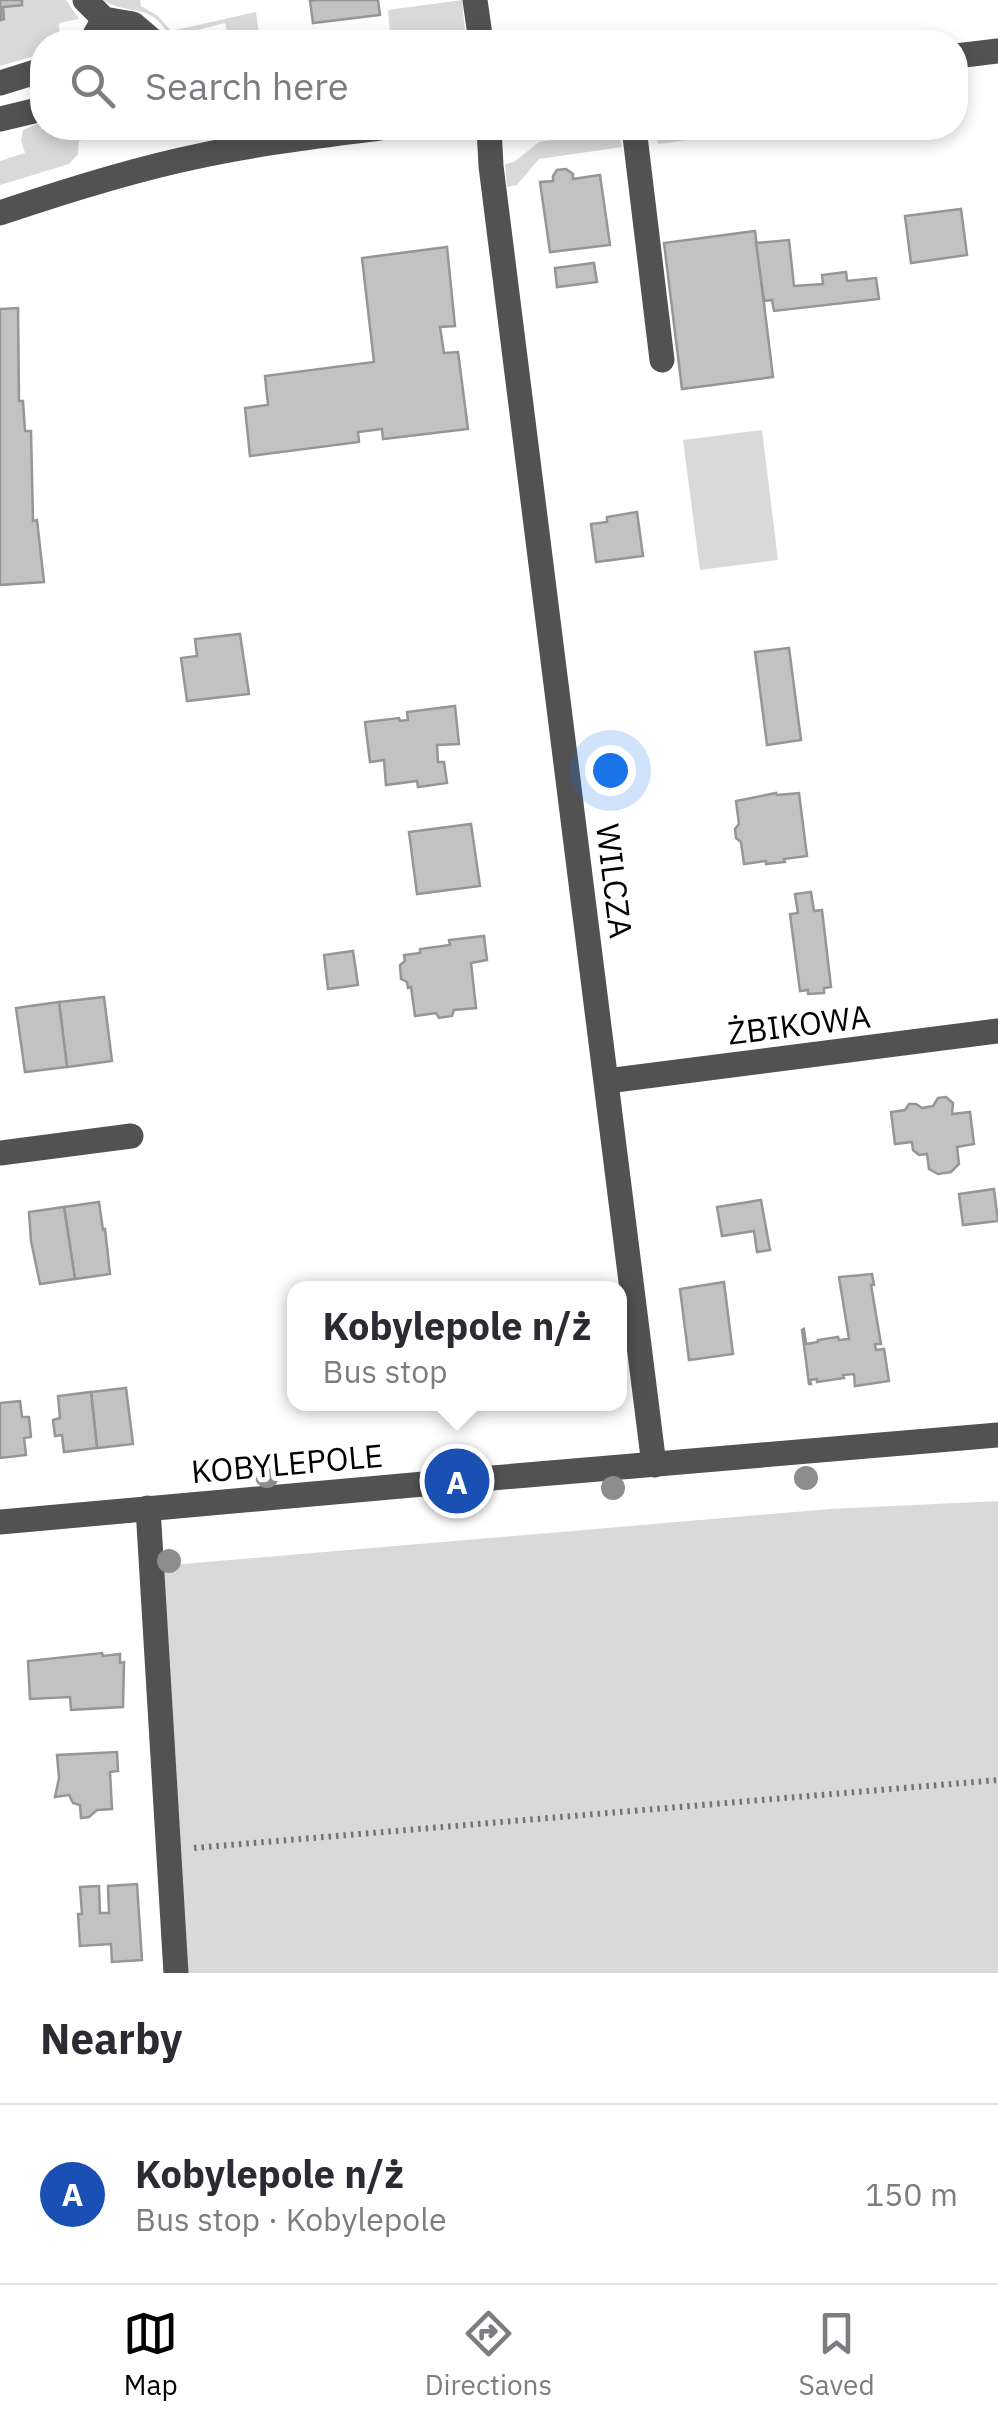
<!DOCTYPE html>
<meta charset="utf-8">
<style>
:root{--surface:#fff;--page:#f7f7f7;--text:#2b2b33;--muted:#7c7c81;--line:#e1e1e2;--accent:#000}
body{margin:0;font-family:"IBM Plex Sans",sans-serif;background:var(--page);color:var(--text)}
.you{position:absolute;left:610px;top:770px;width:35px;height:35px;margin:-25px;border:8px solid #fff;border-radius:50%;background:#1a73e8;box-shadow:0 0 0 15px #1a73e833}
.badge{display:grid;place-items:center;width:65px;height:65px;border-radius:50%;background:var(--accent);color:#fff;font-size:32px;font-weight:700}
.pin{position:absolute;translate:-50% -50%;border:5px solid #fff;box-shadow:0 2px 10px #0006}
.popup{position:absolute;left:287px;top:1281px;width:340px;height:130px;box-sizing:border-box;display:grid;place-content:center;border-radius:20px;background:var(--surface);filter:drop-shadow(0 2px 8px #0005);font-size:32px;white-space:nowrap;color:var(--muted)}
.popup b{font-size:38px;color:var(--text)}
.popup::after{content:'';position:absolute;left:50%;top:100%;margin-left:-20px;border:20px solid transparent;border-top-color:var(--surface)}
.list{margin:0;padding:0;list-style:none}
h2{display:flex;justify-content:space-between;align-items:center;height:130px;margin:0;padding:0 40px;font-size:42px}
h2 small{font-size:32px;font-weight:400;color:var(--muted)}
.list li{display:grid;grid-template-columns:65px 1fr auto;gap:30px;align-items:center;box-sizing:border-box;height:180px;padding:0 40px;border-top:2px solid var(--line)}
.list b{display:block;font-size:38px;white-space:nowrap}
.list p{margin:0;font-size:32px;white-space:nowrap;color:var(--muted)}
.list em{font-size:32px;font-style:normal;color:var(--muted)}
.icon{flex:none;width:55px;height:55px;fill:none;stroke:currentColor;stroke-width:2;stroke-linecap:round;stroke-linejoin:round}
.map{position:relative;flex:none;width:998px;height:1973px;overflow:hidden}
.search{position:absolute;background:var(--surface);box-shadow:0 5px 15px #0003;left:30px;right:30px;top:30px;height:110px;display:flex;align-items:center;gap:25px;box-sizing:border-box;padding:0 35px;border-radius:40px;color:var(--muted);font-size:38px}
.sheet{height:310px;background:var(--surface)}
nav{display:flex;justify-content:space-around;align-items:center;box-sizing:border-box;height:140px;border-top:2px solid var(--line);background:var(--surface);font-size:28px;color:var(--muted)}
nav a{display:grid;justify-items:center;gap:5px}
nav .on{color:var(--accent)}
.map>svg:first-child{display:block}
.green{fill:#d9d9d9}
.building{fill:#c2c2c2;stroke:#969696;stroke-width:2.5}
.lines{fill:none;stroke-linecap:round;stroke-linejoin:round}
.path{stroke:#747474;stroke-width:6;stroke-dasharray:2.5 5;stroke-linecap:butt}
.minor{stroke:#525252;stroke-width:25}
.tree{fill:#8d8d8d}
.labels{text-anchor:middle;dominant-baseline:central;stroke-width:10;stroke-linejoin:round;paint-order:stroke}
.street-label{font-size:32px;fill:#000;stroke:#fff}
</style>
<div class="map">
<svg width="998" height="1973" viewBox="0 0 998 1973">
<rect width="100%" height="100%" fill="#fff"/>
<g class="green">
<polygon points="22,0 66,0 79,19 59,23 60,42 42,42 42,54 0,66 0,12 2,20 3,7 22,5"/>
<path d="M102,0H140L141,6L158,16L171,31L256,12L260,42H230L225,23L178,35L179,42H173C151,0 136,18 102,0Z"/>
<polygon points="462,0 466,42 413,42 411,34 351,42 313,42 390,33 388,10"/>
<polygon points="42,122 42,128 87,128 89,138 79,141 78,154 69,164 0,185 0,161 25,153 21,140 23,130"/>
<polygon points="656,128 780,128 658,144"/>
<polygon points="618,130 622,147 539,159 517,185 507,187 505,164 514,162 539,142"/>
<polygon points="762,430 778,560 700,570 683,440"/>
<polygon points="998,1501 998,1973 186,1973 160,1566 830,1509"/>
</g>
<g class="building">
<polygon points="0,0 22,0 22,5 3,7 4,19 1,20"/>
<polygon points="316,0 378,0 380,15 313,23 310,1"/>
<polygon points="566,169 573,174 573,179 600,175 610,245 550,252 540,182 553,181 553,176 557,170"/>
<polygon points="961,209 967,255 911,263 905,216"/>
<polygon points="755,231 773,377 682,389 664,243"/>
<polygon points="789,240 794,286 823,284 822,275 846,272 847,281 876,278 879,299 774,311 772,300 764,301 756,243"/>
<polygon points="447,247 455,326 440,327 444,353 458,352 468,429 383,439 382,429 358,432 359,442 250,456 245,408 268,405 265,376 374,362 362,258"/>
<polygon points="594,263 597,282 557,287 555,268"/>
<polygon points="18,308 19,401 23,401 25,431 31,431 33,521 37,520 44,582 0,585 0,309"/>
<polygon points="637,512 643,556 596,562 591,524 607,522 607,517"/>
<polygon points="240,634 249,694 187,701 181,658 197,656 195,639"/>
<polygon points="789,648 801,740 767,745 755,652"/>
<polygon points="455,706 459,744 437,745 438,762 444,762 447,783 418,787 417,781 386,785 384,760 370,762 365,722 399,718 400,721 408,720 407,712"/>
<polygon points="776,793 777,795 799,793 807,856 784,859 785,862 766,864 766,861 744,864 741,842 736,838 735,829 739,824 736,801"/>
<polygon points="471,824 480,886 417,894 409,832"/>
<polygon points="811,892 814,911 822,910 831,987 824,988 824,993 808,994 808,990 800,991 790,914 798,913 795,894"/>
<polygon points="484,936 487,960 471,963 476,1008 454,1010 452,1016 439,1018 436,1013 415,1016 411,987 408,988 407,982 401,979 400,965 405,961 404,955 420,953 420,949 450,945 449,940"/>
<polygon points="353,951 358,985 328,989 324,955"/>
<polygon points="104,997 112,1061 67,1067 59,1002"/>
<polygon points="59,1002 67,1067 25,1072 16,1008"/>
<polygon points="946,1097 953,1103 952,1114 970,1112 974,1144 957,1147 959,1164 951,1172 938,1174 929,1169 927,1154 919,1155 913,1150 912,1142 895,1144 891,1112 905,1110 909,1104 916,1104 922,1108 933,1106 938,1098"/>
<polygon points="994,1189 998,1221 963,1225 959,1194"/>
<polygon points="761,1200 770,1250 757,1252 754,1231 722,1236 717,1207"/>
<polygon points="99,1202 103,1230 105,1229 110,1274 75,1279 64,1207"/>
<polygon points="64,1207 75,1279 40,1284 31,1241 29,1212"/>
<polygon points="872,1274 874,1285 871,1285 881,1344 875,1344 876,1350 884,1349 889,1381 855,1386 854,1374 843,1375 844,1378 817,1382 817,1379 810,1380 811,1384 809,1384 802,1330 804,1329 806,1344 818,1342 818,1340 838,1337 839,1340 849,1339 839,1277"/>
<polygon points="724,1282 733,1354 689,1360 680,1289"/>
<polygon points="126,1388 133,1444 97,1448 91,1392"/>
<polygon points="91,1392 97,1448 64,1452 62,1435 55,1436 53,1420 60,1418 58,1396"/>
<polygon points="20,1401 22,1417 29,1417 31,1437 24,1438 26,1455 0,1458 0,1403"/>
<polygon points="102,1653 103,1656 120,1654 120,1663 124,1662 123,1707 71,1710 70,1697 30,1699 28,1661"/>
<polygon points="117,1752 118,1771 110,1772 112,1809 97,1810 89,1817 81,1818 80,1805 73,1803 69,1795 55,1797 59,1778 57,1755"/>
<polygon points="137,1884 142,1960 112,1962 111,1944 80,1946 78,1914 82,1914 80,1887 99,1886 100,1913 109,1913 108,1886"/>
</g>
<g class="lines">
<polyline class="path" points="194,1848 998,1780"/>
<g class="minor">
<polyline points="85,0 104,19 133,24 154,42"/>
<polyline points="475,0 481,42"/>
<polyline points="91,42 104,19"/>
<polyline points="956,56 998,51"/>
<polyline points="0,83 42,70"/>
<polyline points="0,119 42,109"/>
<polyline points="489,128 491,166 654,1465"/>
<polyline points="634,128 662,360"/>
<path d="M0,213C65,191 131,170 199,156C259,143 320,136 380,128"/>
<polyline points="607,1081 998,1031"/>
<polyline points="0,1153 131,1136"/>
<polyline points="148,1508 176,1973"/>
<polyline points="0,1522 457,1481 998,1435"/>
</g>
</g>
<g class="tree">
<circle cx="267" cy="1476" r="12"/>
<circle cx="806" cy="1478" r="12"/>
<circle cx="613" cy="1488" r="12"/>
<circle cx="169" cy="1561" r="12"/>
</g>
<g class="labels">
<g class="street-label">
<text transform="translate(615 881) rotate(83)">WILCZA</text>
<text transform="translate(799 1024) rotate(-7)">ŻBIKOWA</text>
<text transform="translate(287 1463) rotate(-5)">KOBYLEPOLE</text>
</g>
</g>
</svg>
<div class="you"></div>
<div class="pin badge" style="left:457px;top:1481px;background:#1a4fb4">A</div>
<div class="popup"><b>Kobylepole n/ż</b>Bus stop</div>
<div class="search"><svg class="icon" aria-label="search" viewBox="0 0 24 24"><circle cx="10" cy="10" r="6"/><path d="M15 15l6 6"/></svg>Search here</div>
</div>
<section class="sheet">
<h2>Nearby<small></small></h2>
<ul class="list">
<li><span class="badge" style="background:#1a4fb4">A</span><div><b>Kobylepole n/ż</b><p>Bus stop · Kobylepole</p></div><em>150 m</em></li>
</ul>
</section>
<nav>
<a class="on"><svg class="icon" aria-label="map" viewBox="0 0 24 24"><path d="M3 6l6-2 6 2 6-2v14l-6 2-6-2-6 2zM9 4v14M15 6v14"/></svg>Map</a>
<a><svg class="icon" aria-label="directions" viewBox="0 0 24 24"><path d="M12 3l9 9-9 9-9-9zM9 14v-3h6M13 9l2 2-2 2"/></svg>Directions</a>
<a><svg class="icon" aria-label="saved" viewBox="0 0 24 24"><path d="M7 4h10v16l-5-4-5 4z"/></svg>Saved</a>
</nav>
